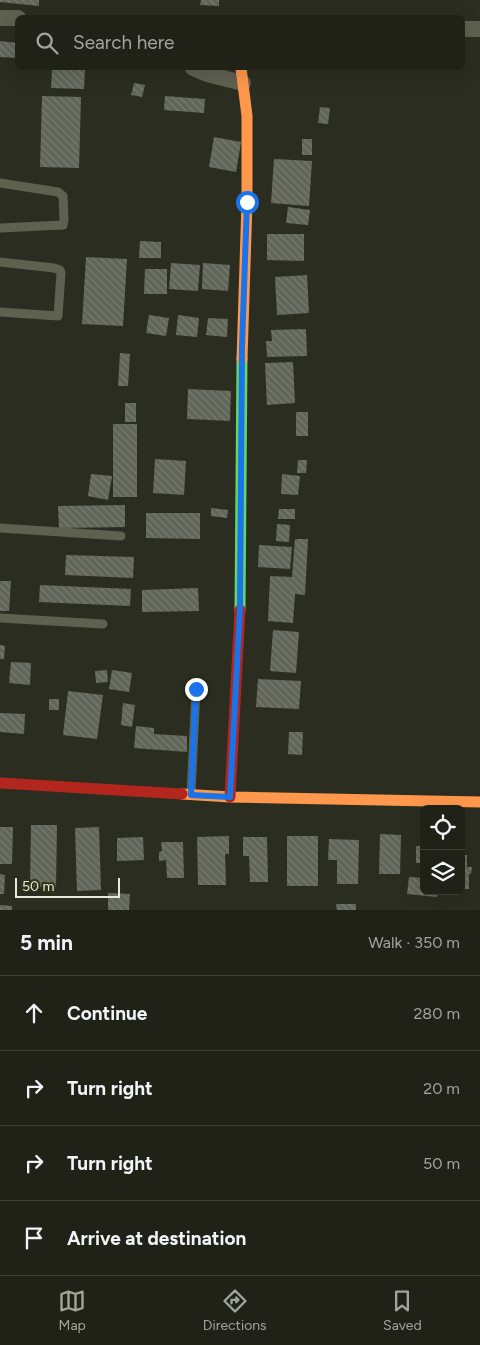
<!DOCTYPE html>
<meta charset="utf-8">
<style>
:root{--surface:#202218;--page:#282a21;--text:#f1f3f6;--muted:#a2a4a2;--line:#3d3f37;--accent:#a5a899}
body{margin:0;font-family:Figtree,sans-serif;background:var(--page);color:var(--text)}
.controls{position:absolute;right:15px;bottom:15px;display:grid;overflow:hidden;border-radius:8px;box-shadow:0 5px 20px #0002}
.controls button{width:45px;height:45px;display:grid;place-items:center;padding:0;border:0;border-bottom:1px solid var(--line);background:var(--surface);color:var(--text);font:25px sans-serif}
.scale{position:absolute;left:15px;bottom:12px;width:105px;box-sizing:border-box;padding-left:5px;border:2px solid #e6eada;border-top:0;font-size:14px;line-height:18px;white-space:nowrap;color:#e6eada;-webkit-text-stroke:4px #2f331a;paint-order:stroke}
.stop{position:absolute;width:15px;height:15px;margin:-11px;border:4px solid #1a73e8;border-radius:50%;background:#fff}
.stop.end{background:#1a73e8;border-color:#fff;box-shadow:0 1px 5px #0008}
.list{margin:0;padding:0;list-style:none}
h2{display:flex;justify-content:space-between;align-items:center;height:65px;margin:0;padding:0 20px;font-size:21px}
h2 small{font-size:16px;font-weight:400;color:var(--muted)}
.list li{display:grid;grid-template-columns:32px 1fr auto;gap:15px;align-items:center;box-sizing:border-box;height:75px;padding:0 20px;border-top:1px solid var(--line)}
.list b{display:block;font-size:19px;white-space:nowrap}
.list em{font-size:16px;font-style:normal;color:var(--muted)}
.icon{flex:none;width:28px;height:28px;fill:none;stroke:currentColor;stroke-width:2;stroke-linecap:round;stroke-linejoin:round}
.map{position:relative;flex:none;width:480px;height:910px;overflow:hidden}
.search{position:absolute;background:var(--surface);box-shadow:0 5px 20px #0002;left:15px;right:15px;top:15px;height:55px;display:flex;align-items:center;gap:12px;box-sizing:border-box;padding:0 18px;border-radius:8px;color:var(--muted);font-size:19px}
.sheet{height:365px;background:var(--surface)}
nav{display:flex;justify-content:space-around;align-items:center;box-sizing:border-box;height:70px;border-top:1px solid var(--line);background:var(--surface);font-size:14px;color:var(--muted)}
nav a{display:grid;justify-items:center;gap:2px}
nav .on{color:var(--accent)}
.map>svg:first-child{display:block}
.building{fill:url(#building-back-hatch)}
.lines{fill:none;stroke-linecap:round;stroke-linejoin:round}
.lane{stroke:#5e6050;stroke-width:9}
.street{stroke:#5e6050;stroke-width:16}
.fast{stroke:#63d668;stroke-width:11}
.slow{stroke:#ff974d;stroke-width:11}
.jam{stroke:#b3261e;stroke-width:11}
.route{stroke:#1a73e8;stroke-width:6}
</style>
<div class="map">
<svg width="480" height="910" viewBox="0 0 480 910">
<defs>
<pattern id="building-back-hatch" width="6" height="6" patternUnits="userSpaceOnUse" patternTransform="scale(1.25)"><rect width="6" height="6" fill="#626559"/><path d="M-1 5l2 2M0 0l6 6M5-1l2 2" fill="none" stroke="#787b70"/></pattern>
</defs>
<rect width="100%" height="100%" fill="#2b2d20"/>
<g class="building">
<polygon points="0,0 39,0 39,6 0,2"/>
<polygon points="201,0 219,0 219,6 200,5"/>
<polygon points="0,41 18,43 18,58 0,57"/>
<polygon points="52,68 85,68 84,89 51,88"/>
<polygon points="134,83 145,85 142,97 131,95"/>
<polygon points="42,96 81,97 79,168 40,167"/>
<polygon points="165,96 205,99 204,113 164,110"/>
<polygon points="320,107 330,108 328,124 318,123"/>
<polygon points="214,137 241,142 236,172 209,167"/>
<rect x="302" y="139" width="10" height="16"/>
<polygon points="274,159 312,161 309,206 271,203"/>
<polygon points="288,207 310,210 308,225 286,223"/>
<polygon points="267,234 304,234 304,261 267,260"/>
<polygon points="140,241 161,242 161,258 139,258"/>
<polygon points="86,257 127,259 123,326 82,324"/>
<polygon points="171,263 200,265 198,291 169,289"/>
<polygon points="203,263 230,265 228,291 202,289"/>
<polygon points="145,269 167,269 167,294 144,294"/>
<polygon points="307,275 309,313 277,315 275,277"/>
<polygon points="149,315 169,318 166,336 146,333"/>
<polygon points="178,315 199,318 197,337 176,335"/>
<polygon points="208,318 228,319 227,337 206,335"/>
<polygon points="306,329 307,356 267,357 266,341 272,341 271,330"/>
<polygon points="120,353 130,354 128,386 118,386"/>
<polygon points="293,362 295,403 267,405 265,363"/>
<polygon points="188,389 231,391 230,421 187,419"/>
<rect x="125" y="403" width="11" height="19"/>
<rect x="296" y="412" width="12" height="24"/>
<rect x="113" y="424" width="24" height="73"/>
<polygon points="155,459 186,461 184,495 153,493"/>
<polygon points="298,460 307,460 306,473 297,473"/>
<polygon points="91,474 112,476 108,500 88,496"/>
<polygon points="282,474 300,476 298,495 281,494"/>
<polygon points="125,505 125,527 59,528 58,506"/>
<polygon points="211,508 228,510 227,518 211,516"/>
<polygon points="279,509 295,509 295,519 278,519"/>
<polygon points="146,513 200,513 200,539 146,538"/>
<polygon points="277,524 290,525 289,542 276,541"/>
<polygon points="295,539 308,539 305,595 295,594 293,623 268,621 270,576 292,577"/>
<polygon points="259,545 292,547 290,569 258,567"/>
<polygon points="66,555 134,557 133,578 65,575"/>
<polygon points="0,581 11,581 9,611 0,611"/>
<polygon points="40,585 131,589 130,606 39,602"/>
<polygon points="198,588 199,611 142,612 142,590"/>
<polygon points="273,630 299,632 296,673 270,671"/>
<polygon points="0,645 5,646 4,659 0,659"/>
<polygon points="11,662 31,663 30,685 9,683"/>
<polygon points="107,670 108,682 96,683 95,671"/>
<polygon points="112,670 132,673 129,692 109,689"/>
<polygon points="258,679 301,681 299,709 256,707"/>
<polygon points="68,691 103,695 97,739 63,735"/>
<rect x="49" y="699" width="10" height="11"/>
<polygon points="123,703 135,705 132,727 121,725"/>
<polygon points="0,713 25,714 24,734 0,732"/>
<polygon points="136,726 154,728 154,734 187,736 187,752 134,748"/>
<polygon points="289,732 303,732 302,755 288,754"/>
<polygon points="31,825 57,825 56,887 30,887"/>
<polygon points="0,827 13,827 12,864 0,864"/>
<polygon points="99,827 101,890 77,891 75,828"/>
<polygon points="380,834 401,835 400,874 379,874"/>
<polygon points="229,836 229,854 225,854 226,885 198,885 197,837"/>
<rect x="287" y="836" width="31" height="50"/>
<polygon points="143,837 144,860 117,861 117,838"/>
<polygon points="243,837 267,837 268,882 250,882 249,856 243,856"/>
<polygon points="329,839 359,840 358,884 337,884 337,860 328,860"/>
<polygon points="421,840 424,840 424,875 421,875 421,863 416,863 416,846 421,846"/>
<polygon points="161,842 183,842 184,878 167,878 166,860 159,861 159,852 162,851"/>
<polygon points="461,855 467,855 467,867 472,867 471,874 469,874 469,889 461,889"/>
<polygon points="0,874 5,875 4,894 0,894"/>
<polygon points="409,877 424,878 424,891 438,891 437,897 407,894"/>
<polygon points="108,893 130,894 129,910 108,910"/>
<polygon points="336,904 356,904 356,910 337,910"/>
<polygon points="0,905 12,906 12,910 0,910"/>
</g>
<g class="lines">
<g class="lane">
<polyline points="0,183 58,192 63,196 64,220 63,225 0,228"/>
<polyline points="0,262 54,268 60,270 61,273 58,316 0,312"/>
<polyline points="0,528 121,536"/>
<polyline points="0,618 103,624"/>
<polyline points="191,794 196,689"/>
</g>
<g class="street">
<polyline points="0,18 18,18"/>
<polyline points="462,29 480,29"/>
<polyline points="193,68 207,74 243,83"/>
</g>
<polyline class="fast" points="240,610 242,359"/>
<g class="slow">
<polyline points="241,68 247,116 247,202 242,359"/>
<polyline points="182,794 230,797 480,802"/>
</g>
<g class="jam">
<polyline points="0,783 182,794"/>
<polyline points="230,797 240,610"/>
</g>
</g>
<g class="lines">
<polyline class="route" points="196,689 191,795 230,797 240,609 242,347 247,202"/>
</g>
</svg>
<div class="controls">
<button><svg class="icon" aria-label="locate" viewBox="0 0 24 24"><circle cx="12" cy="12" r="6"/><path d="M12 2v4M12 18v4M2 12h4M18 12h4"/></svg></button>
<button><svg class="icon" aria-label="layers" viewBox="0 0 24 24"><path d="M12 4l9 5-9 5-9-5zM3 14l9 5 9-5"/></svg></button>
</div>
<div class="scale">50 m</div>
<div class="stop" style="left:247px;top:202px"></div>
<div class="stop end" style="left:196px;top:689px"></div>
<div class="search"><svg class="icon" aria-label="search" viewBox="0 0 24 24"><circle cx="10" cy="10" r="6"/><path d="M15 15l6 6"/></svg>Search here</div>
</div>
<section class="sheet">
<h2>5 min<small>Walk · 350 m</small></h2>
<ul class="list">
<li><svg class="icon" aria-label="ahead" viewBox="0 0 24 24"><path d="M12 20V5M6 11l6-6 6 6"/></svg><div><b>Continue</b></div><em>280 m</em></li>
<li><svg class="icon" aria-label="right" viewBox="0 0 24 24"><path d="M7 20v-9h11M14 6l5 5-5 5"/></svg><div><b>Turn right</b></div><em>20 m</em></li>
<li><svg class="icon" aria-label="right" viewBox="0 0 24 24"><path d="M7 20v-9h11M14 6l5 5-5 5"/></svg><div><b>Turn right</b></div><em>50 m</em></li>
<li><svg class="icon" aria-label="arrive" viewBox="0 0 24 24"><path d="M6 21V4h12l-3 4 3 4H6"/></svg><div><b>Arrive at destination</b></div></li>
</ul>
</section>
<nav>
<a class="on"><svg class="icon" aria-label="map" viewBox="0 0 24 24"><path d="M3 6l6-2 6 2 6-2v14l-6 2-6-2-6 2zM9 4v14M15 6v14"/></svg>Map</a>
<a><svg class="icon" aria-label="directions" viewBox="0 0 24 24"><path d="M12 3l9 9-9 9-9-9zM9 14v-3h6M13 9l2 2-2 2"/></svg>Directions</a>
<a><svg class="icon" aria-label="saved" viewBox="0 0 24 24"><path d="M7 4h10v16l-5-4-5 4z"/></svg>Saved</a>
</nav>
